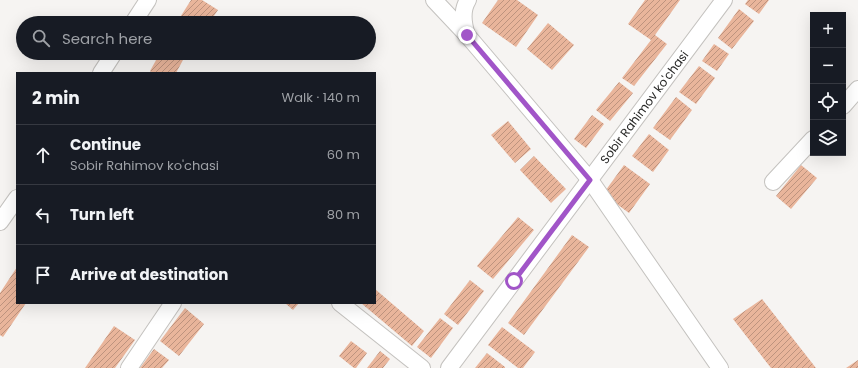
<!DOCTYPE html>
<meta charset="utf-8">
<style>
:root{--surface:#171b24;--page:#242831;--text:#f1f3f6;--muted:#9ea1a6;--line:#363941}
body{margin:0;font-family:Poppins,sans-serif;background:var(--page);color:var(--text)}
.controls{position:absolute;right:12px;top:12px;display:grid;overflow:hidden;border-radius:0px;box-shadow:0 4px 16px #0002}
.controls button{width:36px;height:36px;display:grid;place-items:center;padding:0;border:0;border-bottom:1px solid var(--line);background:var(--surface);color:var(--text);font:20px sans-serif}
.stop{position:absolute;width:12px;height:12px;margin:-9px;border:3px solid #a155c8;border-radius:50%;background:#fff}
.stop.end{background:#a155c8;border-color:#fff;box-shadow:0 1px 4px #0008}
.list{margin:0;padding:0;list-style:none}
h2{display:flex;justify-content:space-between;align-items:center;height:52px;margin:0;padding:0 16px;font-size:17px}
h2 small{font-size:13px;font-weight:400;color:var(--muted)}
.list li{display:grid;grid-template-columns:26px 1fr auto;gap:12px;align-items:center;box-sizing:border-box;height:60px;padding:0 16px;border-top:1px solid var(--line)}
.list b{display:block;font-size:15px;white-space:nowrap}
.list p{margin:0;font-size:13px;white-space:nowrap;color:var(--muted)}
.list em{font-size:13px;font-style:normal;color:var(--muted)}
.icon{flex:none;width:22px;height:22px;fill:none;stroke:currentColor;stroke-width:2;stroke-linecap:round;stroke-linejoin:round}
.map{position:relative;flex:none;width:858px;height:368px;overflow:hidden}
.search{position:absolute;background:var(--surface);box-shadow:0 4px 16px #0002;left:16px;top:16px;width:360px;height:44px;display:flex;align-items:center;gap:10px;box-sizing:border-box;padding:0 14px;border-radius:22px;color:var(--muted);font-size:15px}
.panel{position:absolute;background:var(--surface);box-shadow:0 4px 16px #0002;left:16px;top:72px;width:360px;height:232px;border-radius:0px}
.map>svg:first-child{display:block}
.building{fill:url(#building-hatch)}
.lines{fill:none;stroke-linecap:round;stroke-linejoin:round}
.minor-casing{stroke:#c4c2bf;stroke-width:18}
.minor{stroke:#fff;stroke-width:16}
.route{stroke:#a155c8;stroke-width:5}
.labels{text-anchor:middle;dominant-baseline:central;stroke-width:3;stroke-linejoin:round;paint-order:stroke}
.street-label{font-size:12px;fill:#282827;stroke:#fff}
</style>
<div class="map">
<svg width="858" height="368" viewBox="0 0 858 368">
<defs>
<pattern id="building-hatch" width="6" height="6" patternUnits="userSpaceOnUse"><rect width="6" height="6" fill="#e9b59b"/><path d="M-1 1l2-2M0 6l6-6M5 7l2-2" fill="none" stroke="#bd937e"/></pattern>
</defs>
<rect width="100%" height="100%" fill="#f6f4f2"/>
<g class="building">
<polygon points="191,0 202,0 218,10 209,23 185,23 179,19"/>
<polygon points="498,0 517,0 538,15 516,47 482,23"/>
<polygon points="645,0 680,0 655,35 667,44 634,86 622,78 651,40 628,24"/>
<polygon points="748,0 769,0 759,14 745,4"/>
<polygon points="739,9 754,21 732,49 718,38"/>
<polygon points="548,23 574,45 552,70 527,49"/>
<polygon points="714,44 729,54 717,71 702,61"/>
<polygon points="160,53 170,53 183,60 176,73 152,73 150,71"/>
<polygon points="699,66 715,78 696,104 679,92"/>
<polygon points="619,82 633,93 610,121 596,110"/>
<polygon points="676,97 692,110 670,140 653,128"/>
<polygon points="592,115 604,124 586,148 574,139"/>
<polygon points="508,121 531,149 515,163 491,135"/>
<polygon points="649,134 669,150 653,172 632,156"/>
<polygon points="534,156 566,189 551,203 520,170"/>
<polygon points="624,165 650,184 629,213 603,194"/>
<polygon points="801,165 817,178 791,209 776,196"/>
<polygon points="518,217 534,230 493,279 477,266"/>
<polygon points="572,235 589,247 524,335 508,323"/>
<polygon points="17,267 17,303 26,303 3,337 0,335 0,293"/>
<polygon points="470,280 484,291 458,325 444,314"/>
<polygon points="375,289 424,331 412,346 361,303 375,303"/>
<polygon points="762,299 816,368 771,368 733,319"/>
<polygon points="285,303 299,303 293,310"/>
<polygon points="185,308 204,324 179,356 160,341"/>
<polygon points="440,318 453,328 431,358 417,347"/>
<polygon points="114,326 135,340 115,368 85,368"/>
<polygon points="502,327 535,352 523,368 518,368 488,345"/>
<polygon points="351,341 367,353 356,368 354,368 339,356"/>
<polygon points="154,349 169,360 162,368 140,368"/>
<polygon points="380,351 390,359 383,368 367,368"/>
<polygon points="487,353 505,367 505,368 475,368"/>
<polygon points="858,360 858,368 846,368"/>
</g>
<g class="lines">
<g class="minor-casing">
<g id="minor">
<polyline points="434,0 466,34"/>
<path d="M468,0C461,11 463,23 467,35L590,180L720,368"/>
<polyline points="133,23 148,0"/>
<polyline points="101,73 114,53"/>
<polyline points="843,106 858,89"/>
<polyline points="773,182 813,139"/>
<polyline points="0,222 17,198"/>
<polyline points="340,303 422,368"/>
<polyline points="129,368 173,303"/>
<polyline points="449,368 724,0"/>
</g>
</g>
<use href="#minor" class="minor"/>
</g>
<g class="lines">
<polyline class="route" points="467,35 590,180 514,281"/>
</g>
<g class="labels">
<g class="street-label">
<text transform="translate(644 107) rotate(-53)">Sobir Rahimov ko'chasi</text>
</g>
</g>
</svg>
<div class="controls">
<button>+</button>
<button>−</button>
<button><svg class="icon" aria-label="locate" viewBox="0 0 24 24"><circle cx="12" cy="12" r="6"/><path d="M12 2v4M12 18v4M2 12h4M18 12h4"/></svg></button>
<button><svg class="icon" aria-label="layers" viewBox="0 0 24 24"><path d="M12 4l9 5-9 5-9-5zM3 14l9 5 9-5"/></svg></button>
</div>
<div class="stop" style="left:514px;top:281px"></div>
<div class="stop end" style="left:467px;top:35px"></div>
<div class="search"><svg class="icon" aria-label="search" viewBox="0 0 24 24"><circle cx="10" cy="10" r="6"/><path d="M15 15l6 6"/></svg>Search here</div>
<section class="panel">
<h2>2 min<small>Walk · 140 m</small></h2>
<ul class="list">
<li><svg class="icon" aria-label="ahead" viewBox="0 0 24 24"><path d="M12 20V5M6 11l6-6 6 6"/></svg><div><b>Continue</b><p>Sobir Rahimov ko'chasi</p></div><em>60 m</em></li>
<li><svg class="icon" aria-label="left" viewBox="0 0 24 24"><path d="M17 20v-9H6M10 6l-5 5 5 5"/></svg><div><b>Turn left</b></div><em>80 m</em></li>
<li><svg class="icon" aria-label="arrive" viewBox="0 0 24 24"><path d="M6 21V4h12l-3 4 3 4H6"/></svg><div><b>Arrive at destination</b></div></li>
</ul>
</section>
</div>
